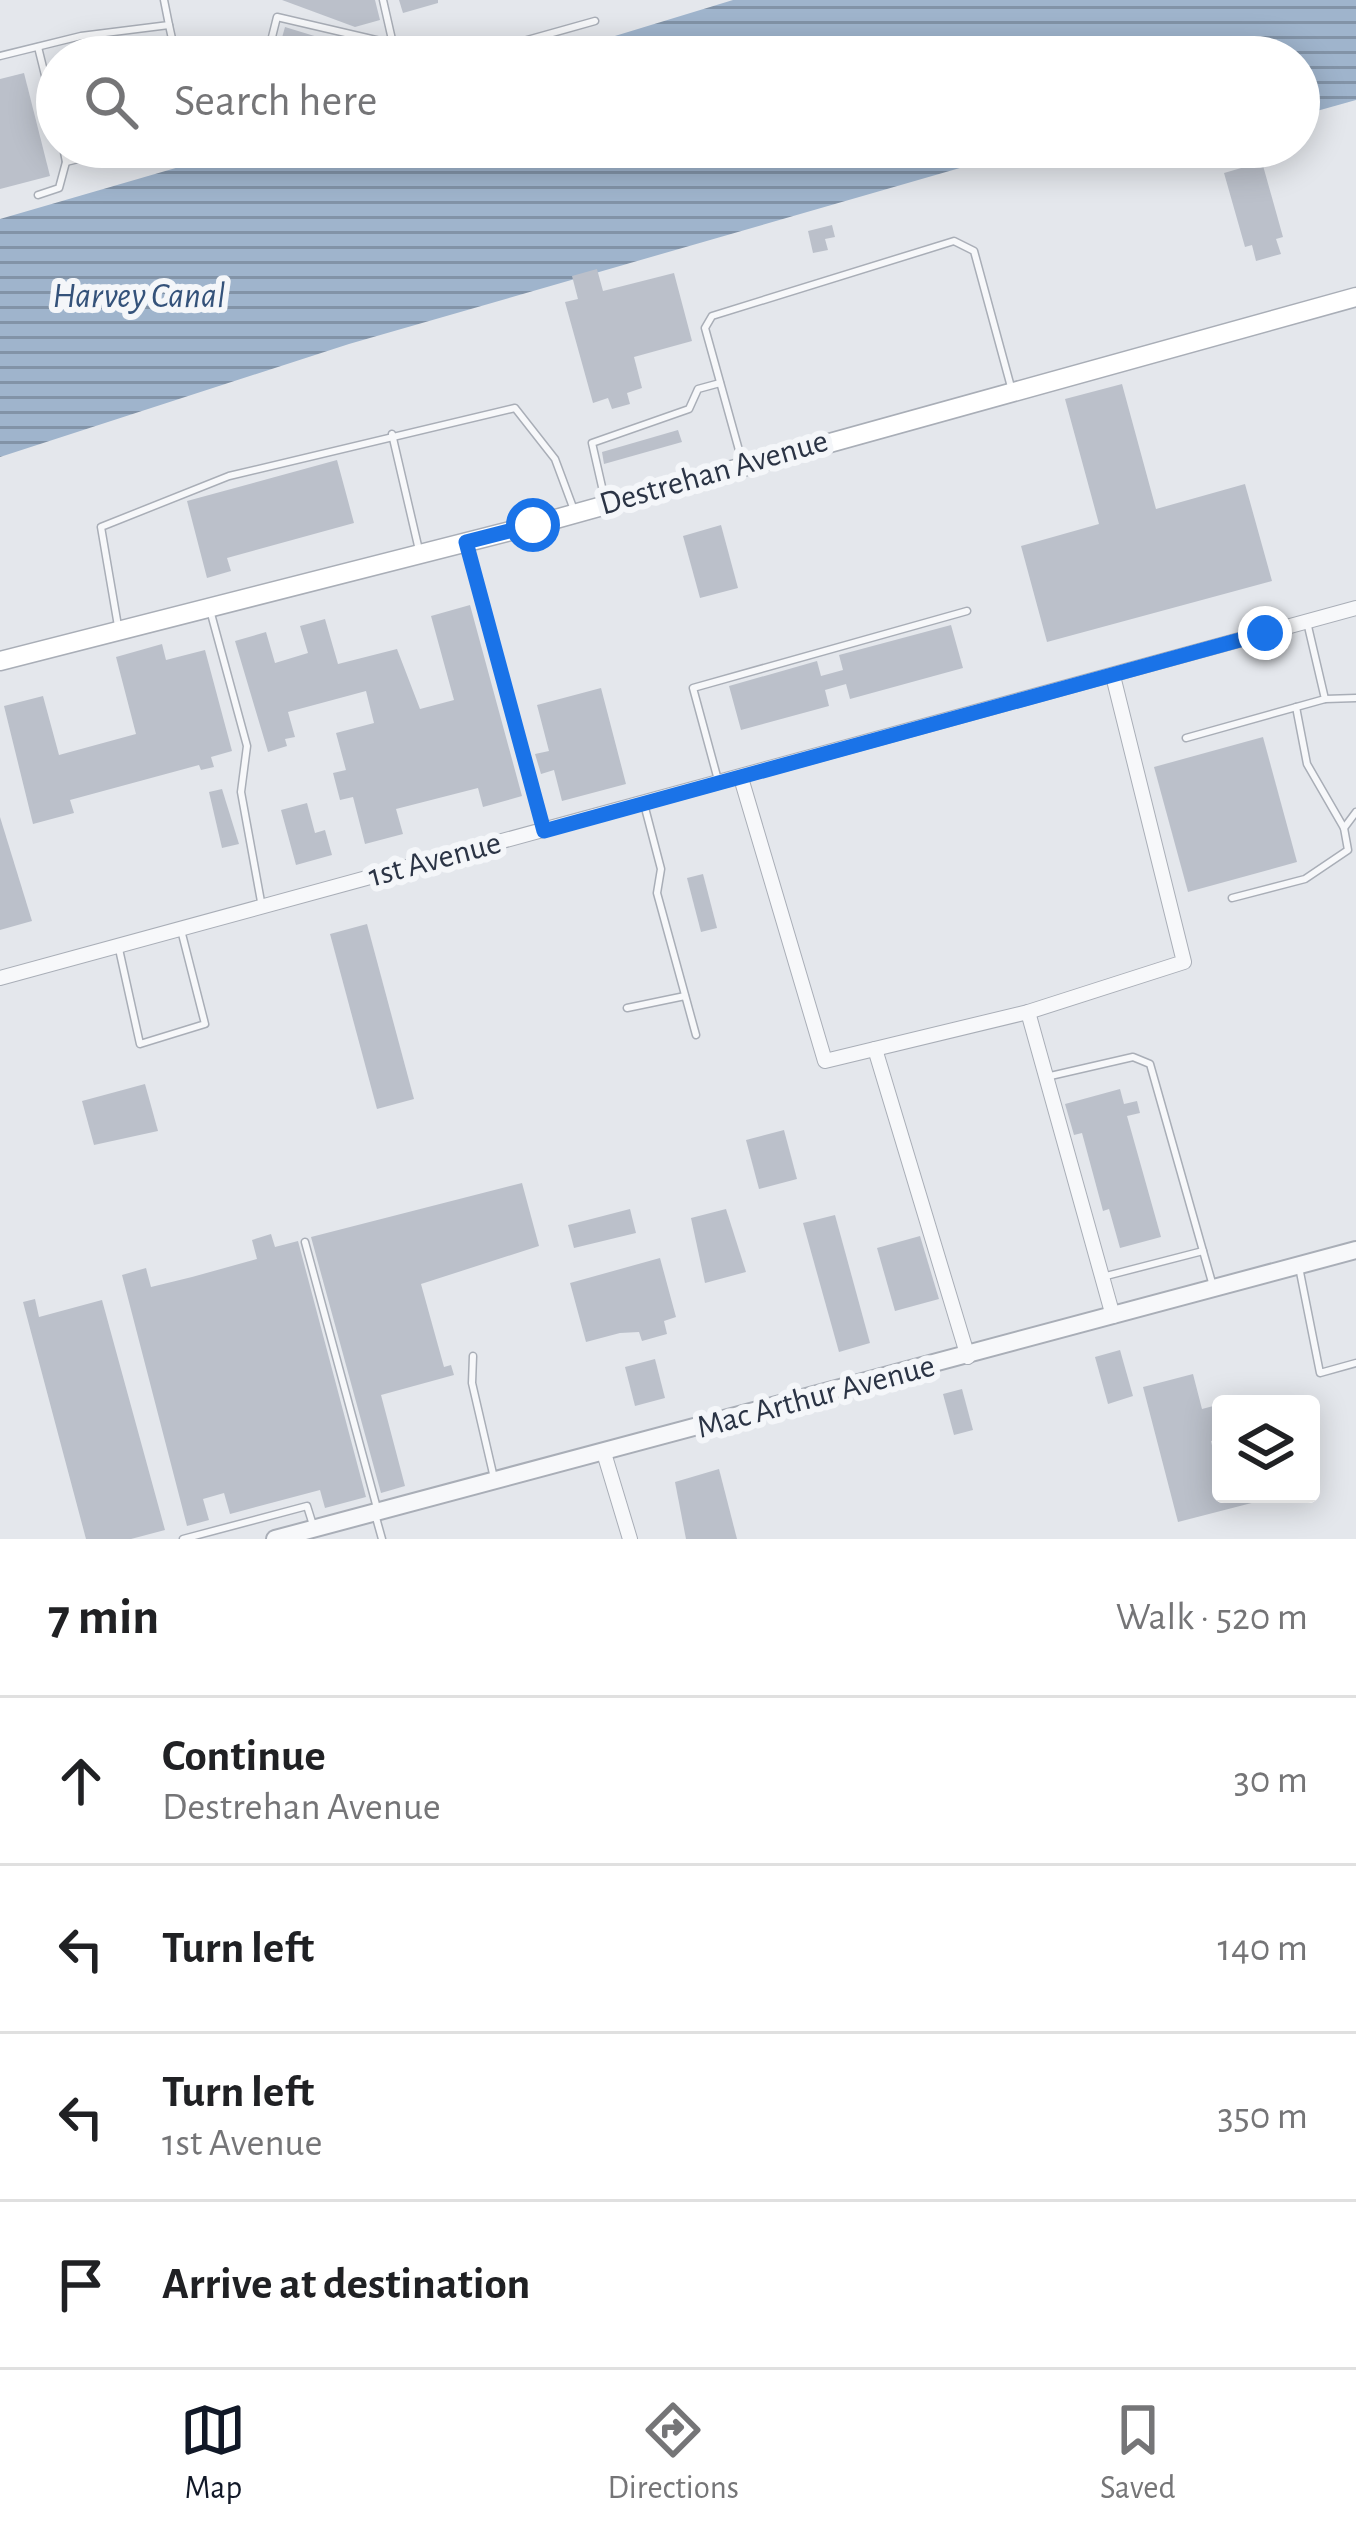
<!DOCTYPE html>
<meta charset="utf-8">
<style>
:root{--surface:#fff;--page:#f2f2f2;--text:#202124;--muted:#757577;--line:#e0e0e0;--accent:#111827}
body{margin:0;font-family:"Alegreya Sans",sans-serif;background:var(--page);color:var(--text)}
.controls{position:absolute;right:36px;bottom:36px;display:grid;overflow:hidden;border-radius:12px;box-shadow:0 6px 30px #0003}
.controls button{width:108px;height:108px;display:grid;place-items:center;padding:0;border:0;border-bottom:3px solid var(--line);background:var(--surface);color:var(--text);font:60px sans-serif}
.stop{position:absolute;width:36px;height:36px;margin:-27px;border:9px solid #1a73e8;border-radius:50%;background:#fff}
.stop.end{background:#1a73e8;border-color:#fff;box-shadow:0 3px 12px #0008}
.list{margin:0;padding:0;list-style:none}
h2{display:flex;justify-content:space-between;align-items:center;height:156px;margin:0;padding:0 48px;font-size:51px}
h2 small{font-size:39px;font-weight:400;color:var(--muted)}
.list li{display:grid;grid-template-columns:78px 1fr auto;gap:36px;align-items:center;box-sizing:border-box;height:168px;padding:0 48px;border-top:3px solid var(--line)}
.list b{display:block;font-size:45px;white-space:nowrap}
.list p{margin:0;font-size:39px;white-space:nowrap;color:var(--muted)}
.list em{font-size:39px;font-style:normal;color:var(--muted)}
.icon{flex:none;width:66px;height:66px;fill:none;stroke:currentColor;stroke-width:2;stroke-linecap:round;stroke-linejoin:round}
.map{position:relative;flex:none;width:1356px;height:1539px;overflow:hidden}
.search{position:absolute;background:var(--surface);box-shadow:0 6px 30px #0003;left:36px;right:36px;top:36px;height:132px;display:flex;align-items:center;gap:30px;box-sizing:border-box;padding:0 42px;border-radius:66px;color:var(--muted);font-size:45px}
.sheet{height:828px;background:var(--surface)}
nav{display:flex;justify-content:space-around;align-items:center;box-sizing:border-box;height:168px;border-top:3px solid var(--line);background:var(--surface);font-size:33px;color:var(--muted)}
nav a{display:grid;justify-items:center;gap:6px}
nav .on{color:var(--accent)}
.map>svg:first-child{display:block}
.water{fill:url(#water-rules)}
.building{fill:#bbc0ca}
.lines{fill:none;stroke-linecap:round;stroke-linejoin:round}
.service-casing{stroke:#a9aeb7;stroke-width:9}
.minor-casing{stroke:#a9aeb7;stroke-width:16}
.tertiary-casing{stroke:#a9aeb7;stroke-width:20}
.secondary-casing{stroke:#a9aeb7;stroke-width:21}
.service{stroke:#f7f8fa;stroke-width:6}
.minor{stroke:#f7f8fa;stroke-width:14}
.tertiary{stroke:#f7f8fa;stroke-width:16}
.secondary{stroke:#fff;stroke-width:18}
.route{stroke:#1a73e8;stroke-width:15}
.labels{text-anchor:middle;dominant-baseline:central;stroke-width:12;stroke-linejoin:round;paint-order:stroke}
.street-label{font-size:33px;fill:#2b3445;stroke:#f4f6f9}
.water-label{font-size:36px;font-style:italic;fill:#34527a;stroke:#f4f6f9}
</style>
<div class="map">
<svg width="1356" height="1539" viewBox="0 0 1356 1539">
<defs>
<pattern id="water-rules" width="6" height="5" patternUnits="userSpaceOnUse" patternTransform="scale(3)"><rect width="6" height="5" fill="#9fb4cc"/><path d="M0 2.5h6" fill="none" stroke="#8293a7"/></pattern>
</defs>
<rect width="100%" height="100%" fill="#e4e7ec"/>
<g class="water">
<polygon points="733,0 1356,0 1356,100 1299,116 1299,57 546,57"/>
<polygon points="248,147 1033,147 349,344 0,457 0,219"/>
</g>
<g class="building">
<polygon points="282,0 375,0 380,20 355,27"/>
<polygon points="399,0 438,0 438,3 403,13"/>
<polygon points="285,27 347,46 343,57 278,52"/>
<polygon points="24,73 50,176 0,189 0,79"/>
<polygon points="1262,162 1283,237 1276,239 1281,254 1256,261 1252,245 1245,247 1224,173"/>
<polygon points="832,225 835,237 825,239 828,250 813,253 808,231"/>
<polygon points="597,269 603,291 674,273 692,341 634,357 642,388 627,393 630,404 612,409 608,398 593,403 565,302 578,299 572,276"/>
<polygon points="1122,384 1156,509 1245,484 1272,581 1047,642 1021,546 1099,524 1065,399"/>
<polygon points="678,430 682,442 604,464 602,452"/>
<polygon points="337,460 354,523 227,558 231,571 207,578 187,501"/>
<polygon points="721,525 738,588 700,598 683,536"/>
<polygon points="470,605 522,796 483,807 478,788 396,809 403,834 365,844 353,797 340,800 333,773 346,770 336,733 374,723 366,691 288,712 295,737 285,739 287,746 268,752 235,641 266,632 275,663 308,653 300,626 325,619 338,664 397,649 420,709 454,700 431,616"/>
<polygon points="951,625 963,668 850,699 846,684 825,690 829,706 741,730 729,686 817,661 821,676 843,670 839,655"/>
<polygon points="162,644 166,660 205,650 232,751 211,757 214,767 201,770 199,765 70,800 74,813 33,824 4,706 43,696 59,755 136,734 116,657"/>
<polygon points="601,688 626,784 562,801 554,770 541,774 535,754 549,751 537,705"/>
<polygon points="1263,737 1297,862 1188,892 1154,767"/>
<polygon points="222,789 239,844 222,848 209,792"/>
<polygon points="307,803 315,833 325,830 332,855 296,865 281,810"/>
<polygon points="0,817 32,921 0,930"/>
<polygon points="703,874 717,928 701,932 687,878"/>
<polygon points="367,924 414,1099 377,1109 330,934"/>
<polygon points="145,1084 158,1131 94,1145 82,1101"/>
<polygon points="1120,1089 1124,1104 1137,1101 1140,1113 1127,1116 1161,1237 1120,1248 1109,1209 1103,1211 1082,1133 1074,1135 1065,1104"/>
<polygon points="784,1130 797,1179 759,1189 746,1140"/>
<polygon points="522,1183 539,1246 421,1284 444,1367 451,1365 454,1375 381,1395 405,1486 381,1493 311,1237"/>
<polygon points="630,1209 636,1233 574,1248 568,1225"/>
<polygon points="726,1209 746,1272 705,1283 691,1218"/>
<polygon points="835,1215 870,1343 839,1352 803,1223"/>
<polygon points="271,1234 275,1247 298,1241 366,1497 325,1508 320,1490 230,1514 224,1493 203,1499 209,1520 187,1526 122,1275 146,1268 151,1287 192,1277 257,1259 252,1240"/>
<polygon points="920,1236 939,1299 895,1311 877,1248"/>
<polygon points="660,1258 676,1317 664,1321 667,1334 642,1341 639,1332 620,1333 586,1342 570,1283"/>
<polygon points="35,1299 39,1317 102,1300 165,1530 131,1539 86,1539 23,1302"/>
<polygon points="1120,1350 1133,1396 1108,1404 1095,1357"/>
<polygon points="655,1359 665,1398 635,1406 625,1367"/>
<polygon points="1193,1374 1202,1409 1221,1404 1221,1439 1211,1441 1216,1463 1221,1462 1221,1494 1271,1498 1178,1522 1143,1387"/>
<polygon points="962,1389 973,1430 954,1435 943,1394"/>
<polygon points="719,1469 737,1539 686,1539 675,1482"/>
</g>
<g class="lines">
<g class="service-casing">
<g id="service">
<polyline points="169,25 176,57"/>
<polyline points="100,34 106,57"/>
<polyline points="393,44 455,57"/>
<polyline points="38,47 57,124"/>
<polyline points="0,56 81,36 169,25 164,0"/>
<polyline points="267,57 277,17 393,44 383,0"/>
<polyline points="361,57 366,38"/>
<polyline points="467,57 595,21"/>
<polyline points="63,147 66,162 127,147"/>
<polyline points="38,195 59,188 66,162"/>
<polyline points="392,434 419,550"/>
<polyline points="742,461 705,328 712,316 954,241 974,251 1011,387"/>
<polyline points="605,500 592,443 689,409 698,389 720,383"/>
<polyline points="467,545 544,828"/>
<polyline points="210,610 247,746 241,792 262,907"/>
<polyline points="118,626 101,527 229,476 515,408 555,459 574,510"/>
<polyline points="1325,699 1356,698"/>
<polyline points="1186,738 1325,699 1307,622"/>
<polyline points="718,780 693,688 967,611"/>
<polyline points="644,804 661,869 657,893 696,1035"/>
<polyline points="1344,828 1356,812"/>
<polyline points="1232,898 1305,879 1348,850 1344,828 1307,764 1296,707"/>
<polyline points="119,949 140,1044 205,1024 181,930"/>
<polyline points="627,1008 685,996"/>
<polyline points="1046,1077 1133,1057 1150,1064 1203,1251"/>
<polyline points="305,1242 377,1508"/>
<polyline points="1299,1267 1320,1373 1356,1363"/>
<polyline points="1106,1276 1203,1251 1213,1286"/>
<polyline points="473,1356 472,1383 494,1478"/>
<polyline points="375,1514 382,1539"/>
<polyline points="183,1539 307,1506 313,1525"/>
</g>
</g>
<g class="minor-casing">
<g id="minor">
<polyline points="741,778 825,1061 1028,1012 1184,962 1113,676"/>
<polyline points="0,978 1356,608"/>
<polyline points="1028,1012 1113,1316"/>
<polyline points="875,1049 968,1357"/>
<polyline points="604,1453 630,1539"/>
</g>
</g>
<g class="tertiary-casing">
<polyline id="tertiary" points="275,1539 1356,1250"/>
</g>
<g class="secondary-casing">
<polyline id="secondary" points="0,661 534,525 1356,297"/>
</g>
<use href="#service" class="service"/>
<use href="#minor" class="minor"/>
<use href="#tertiary" class="tertiary"/>
<use href="#secondary" class="secondary"/>
</g>
<g class="lines">
<polyline class="route" points="533,525 466,542 544,831 1265,633"/>
</g>
<g class="labels">
<g class="street-label">
<text transform="translate(714 473) rotate(-16)">Destrehan Avenue</text>
<text transform="translate(435 860) rotate(-15)">1st Avenue</text>
<text transform="translate(816 1397) rotate(-15)">Mac Arthur Avenue</text>
</g>
<g class="water-label">
<text x="139" y="296">Harvey Canal</text>
</g>
</g>
</svg>
<div class="controls">
<button><svg class="icon" aria-label="layers" viewBox="0 0 24 24"><path d="M12 4l9 5-9 5-9-5zM3 14l9 5 9-5"/></svg></button>
</div>
<div class="stop" style="left:533px;top:525px"></div>
<div class="stop end" style="left:1265px;top:633px"></div>
<div class="search"><svg class="icon" aria-label="search" viewBox="0 0 24 24"><circle cx="10" cy="10" r="6"/><path d="M15 15l6 6"/></svg>Search here</div>
</div>
<section class="sheet">
<h2>7 min<small>Walk · 520 m</small></h2>
<ul class="list">
<li><svg class="icon" aria-label="ahead" viewBox="0 0 24 24"><path d="M12 20V5M6 11l6-6 6 6"/></svg><div><b>Continue</b><p>Destrehan Avenue</p></div><em>30 m</em></li>
<li><svg class="icon" aria-label="left" viewBox="0 0 24 24"><path d="M17 20v-9H6M10 6l-5 5 5 5"/></svg><div><b>Turn left</b></div><em>140 m</em></li>
<li><svg class="icon" aria-label="left" viewBox="0 0 24 24"><path d="M17 20v-9H6M10 6l-5 5 5 5"/></svg><div><b>Turn left</b><p>1st Avenue</p></div><em>350 m</em></li>
<li><svg class="icon" aria-label="arrive" viewBox="0 0 24 24"><path d="M6 21V4h12l-3 4 3 4H6"/></svg><div><b>Arrive at destination</b></div></li>
</ul>
</section>
<nav>
<a class="on"><svg class="icon" aria-label="map" viewBox="0 0 24 24"><path d="M3 6l6-2 6 2 6-2v14l-6 2-6-2-6 2zM9 4v14M15 6v14"/></svg>Map</a>
<a><svg class="icon" aria-label="directions" viewBox="0 0 24 24"><path d="M12 3l9 9-9 9-9-9zM9 14v-3h6M13 9l2 2-2 2"/></svg>Directions</a>
<a><svg class="icon" aria-label="saved" viewBox="0 0 24 24"><path d="M7 4h10v16l-5-4-5 4z"/></svg>Saved</a>
</nav>
